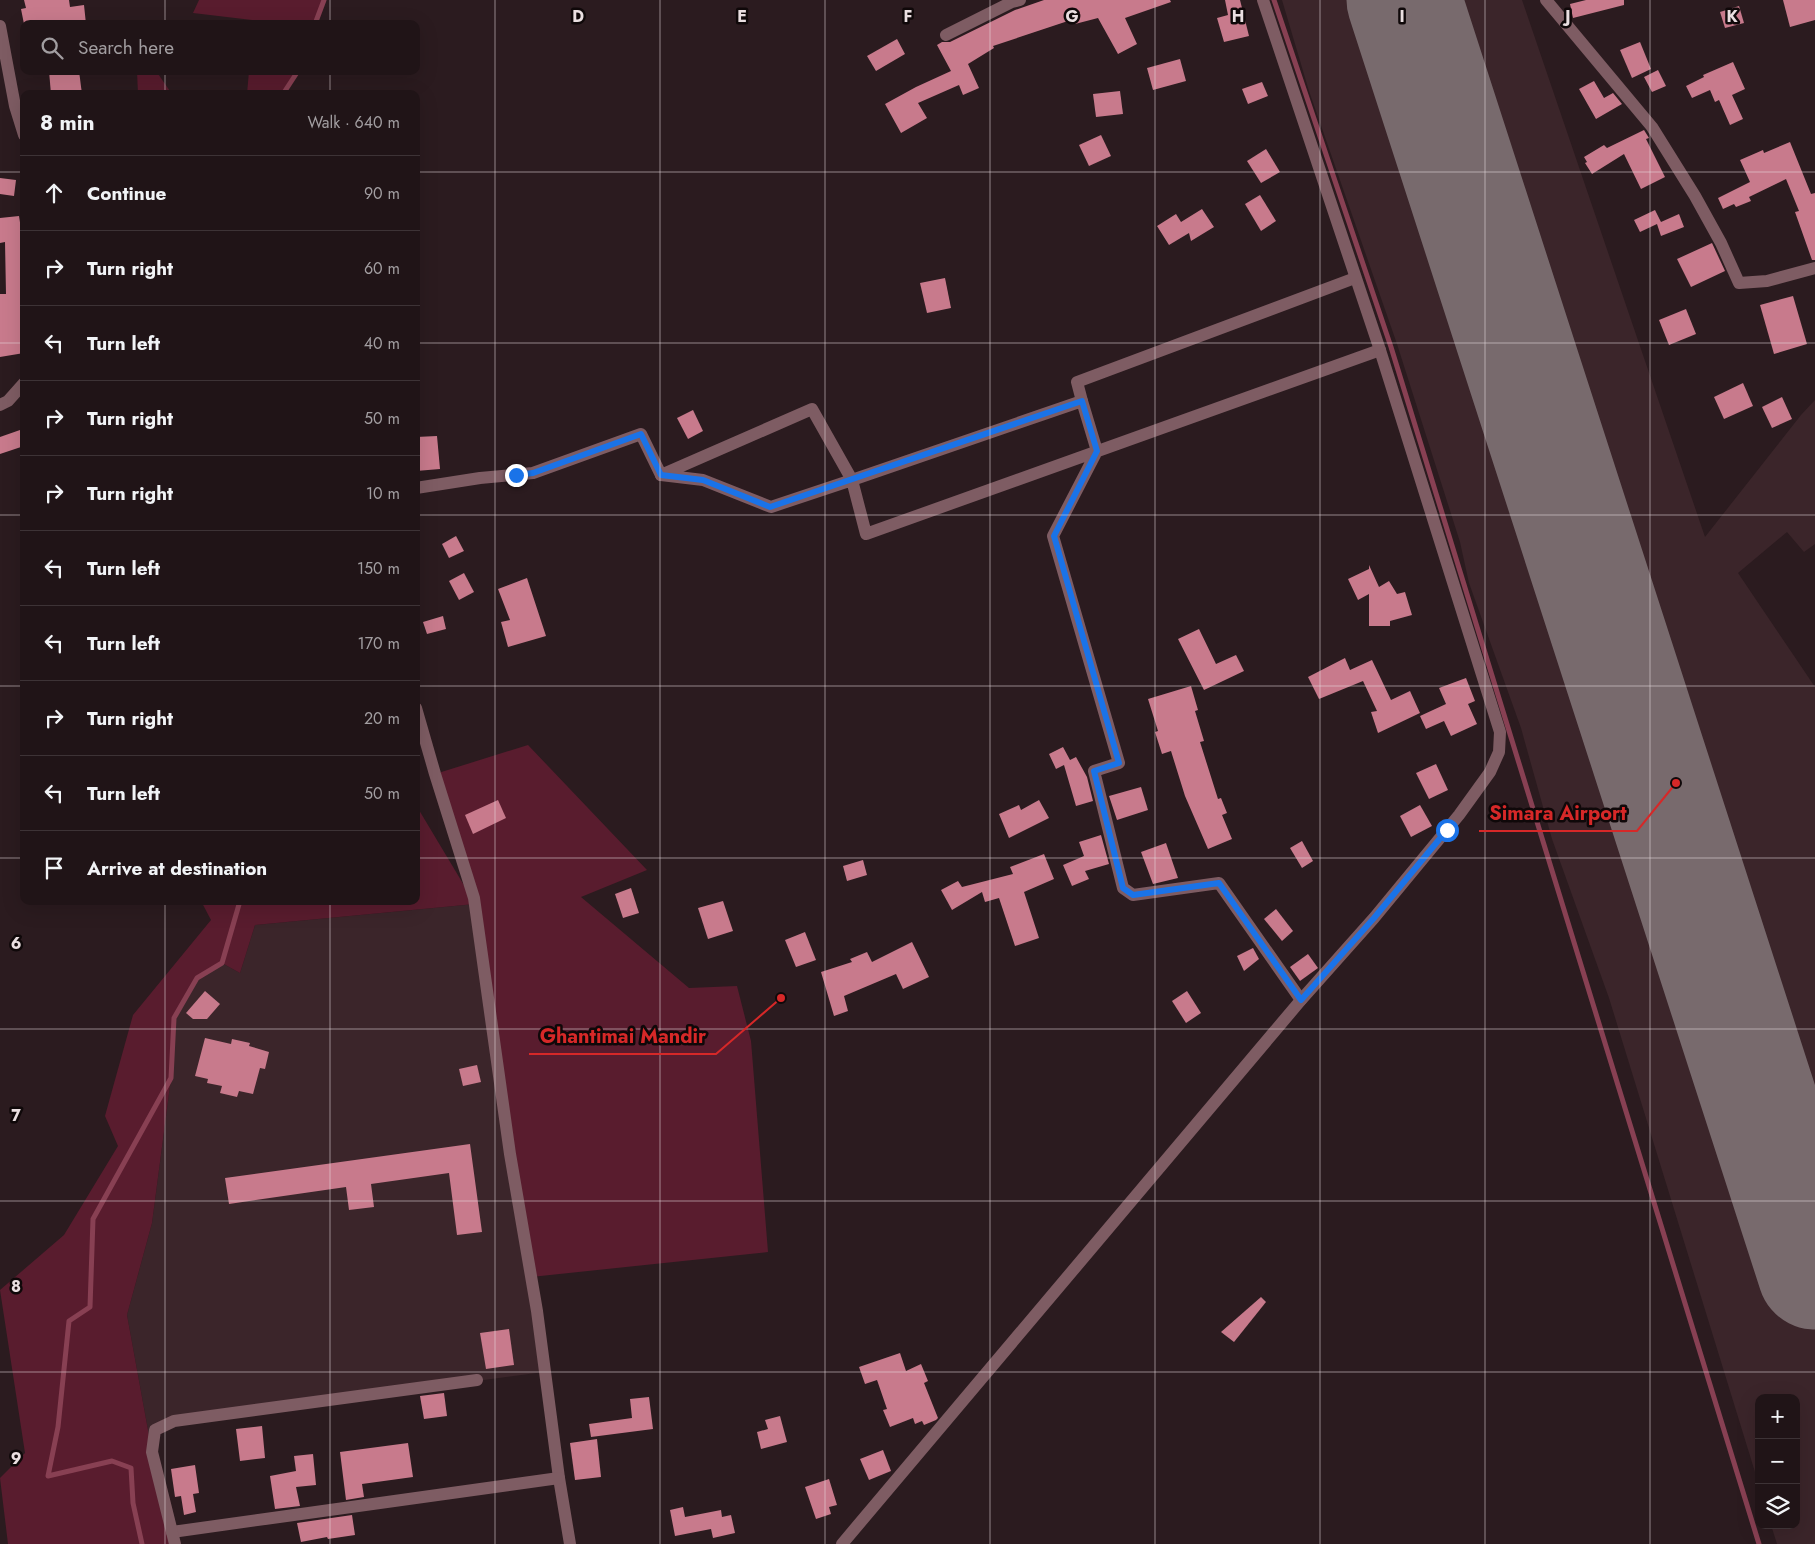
<!DOCTYPE html>
<meta charset="utf-8">
<style>
:root{--surface:#201417;--page:#281d20;--text:#f1f3f6;--muted:#a29ea1;--line:#3d3336}
body{margin:0;font-family:Jost,sans-serif;background:var(--page);color:var(--text)}
.controls{position:absolute;right:15px;bottom:15px;display:grid;overflow:hidden;border-radius:10px;box-shadow:0 5px 20px #0002}
.controls button{width:45px;height:45px;display:grid;place-items:center;padding:0;border:0;border-bottom:1px solid var(--line);background:var(--surface);color:var(--text);font:25px sans-serif}
.stop{position:absolute;width:15px;height:15px;margin:-11px;border:4px solid #1a73e8;border-radius:50%;background:#fff}
.stop.end{background:#1a73e8;border-color:#fff;box-shadow:0 1px 5px #0008}
.list{margin:0;padding:0;list-style:none}
h2{display:flex;justify-content:space-between;align-items:center;height:65px;margin:0;padding:0 20px;font-size:21px}
h2 small{font-size:16px;font-weight:400;color:var(--muted)}
.list li{display:grid;grid-template-columns:32px 1fr auto;gap:15px;align-items:center;box-sizing:border-box;height:75px;padding:0 20px;border-top:1px solid var(--line)}
.list b{display:block;font-size:19px;white-space:nowrap}
.list em{font-size:16px;font-style:normal;color:var(--muted)}
.icon{flex:none;width:28px;height:28px;fill:none;stroke:currentColor;stroke-width:2;stroke-linecap:round;stroke-linejoin:round}
.map{position:relative;flex:none;width:1815px;height:1544px;overflow:hidden}
.search{position:absolute;background:var(--surface);box-shadow:0 5px 20px #0002;left:20px;top:20px;width:400px;height:55px;display:flex;align-items:center;gap:12px;box-sizing:border-box;padding:0 18px;border-radius:10px;color:var(--muted);font-size:19px}
.panel{position:absolute;background:var(--surface);box-shadow:0 5px 20px #0002;left:20px;top:90px;width:400px;height:815px;border-radius:10px}
.map>svg:first-child{display:block}
.built{fill:#3b252a}
.green{fill:#591c2e}
.lines{fill:none;stroke-linecap:round;stroke-linejoin:round}
.stream{stroke:#884053;stroke-width:5}
.taxiway{stroke:#786a6d;stroke-width:46}
.runway{stroke:#786a6d;stroke-width:115}
.building{fill:#c87a8c}
.minor{stroke:#7e5c63;stroke-width:12}
.route{stroke:#1a73e8;stroke-width:6}
.grid{fill:none;stroke:#eadfe1;stroke-width:1;stroke-opacity:0.55}
.grid-label{font-size:16px;text-anchor:middle;font-weight:bold;fill:#eadfe1;stroke:#0f0809;stroke-width:5;stroke-linejoin:round;paint-order:stroke}
.leader{fill:none;stroke:#d62828;stroke-width:2}
.callout-dot{fill:#d62828;stroke:#0f0809;stroke-width:2}
.callout-label{font-size:20px;text-anchor:middle;font-weight:bold;fill:#d62828;stroke:#0f0809;stroke-width:5;stroke-linejoin:round;paint-order:stroke}
</style>
<div class="map">
<svg width="1815" height="1544" viewBox="0 0 1815 1544">
<rect width="100%" height="100%" fill="#2b1b1f"/>
<g class="built">
<polygon points="1282,0 1522,0 1705,537 1801,415 1815,400 1815,544 1804,552 1787,532 1738,573 1815,687 1815,1544 1777,1544 1771,1525 1796,1525 1796,1398 1759,1398 1759,1485 1609,998 1552,839 1521,728 1469,583 1460,542 1397,344 1309,91"/>
<polygon points="475,904 544,1372 174,1421 155,1430 152,1452 127,1315 152,1223 171,1078 174,1018 197,978 222,963 240,973 255,925"/>
</g>
<g class="green">
<polygon points="199,0 324,0 315,24 252,24 252,20 193,13"/>
<polygon points="137,71 156,71 172,94 138,94"/>
<polygon points="249,71 298,71 283,94 247,94"/>
<polygon points="528,745 647,870 581,897 689,988 737,986 751,1041 768,1252 531,1277 475,904 255,925 240,973 222,963 197,978 174,1018 171,1078 152,1223 127,1315 152,1452 175,1544 8,1544 0,1478 25,1453 0,1290 64,1235 118,1146 105,1116 133,1015 211,920 201,901 416,901 416,805 474,902 435,774"/>
</g>
<g class="lines">
<g class="stream">
<polyline points="1274,0 1391,347 1759,1544"/>
<polyline points="315,24 324,0"/>
<polyline points="283,94 298,71"/>
<polyline points="142,1544 133,1503 131,1468 112,1461 48,1476 58,1427 69,1321 90,1307 93,1219 171,1078 174,1018 197,978 222,963 240,901"/>
</g>
<g class="taxiway">
<path d="M1760,1101C1776,1112 1795,1125 1815,1119"/>
<polyline points="1778,1157 1792,1134 1807,1121"/>
</g>
<polyline class="runway" points="1404,0 1815,1272"/>
</g>
<g class="building">
<polygon points="24,0 69,0 70,7 84,5 86,24 24,24 21,9 26,8"/>
<polygon points="1044,0 1170,0 1171,2 1125,18 1137,44 1118,54 1098,18 1075,24 1074,19 993,46 994,48 968,64 979,88 963,95 959,85 918,103 927,118 901,133 885,104 916,87 951,71 937,45 942,42 950,42 1015,10"/>
<polygon points="1225,0 1240,0 1249,36 1224,42 1217,18 1228,15"/>
<polygon points="1586,0 1624,0 1624,5 1573,18 1570,4"/>
<polygon points="1783,0 1815,0 1815,20 1790,27"/>
<polygon points="1739,6 1744,23 1725,28 1720,12"/>
<polygon points="897,39 905,54 876,71 867,56"/>
<polygon points="1640,42 1651,69 1632,78 1620,50"/>
<polygon points="1180,59 1186,81 1153,90 1147,68"/>
<polygon points="1733,62 1745,89 1732,95 1743,119 1730,125 1719,100 1715,102 1710,90 1692,98 1686,86 1704,77 1703,75"/>
<polygon points="1658,70 1666,86 1652,92 1644,77"/>
<polygon points="49,71 79,71 82,94 51,94"/>
<polygon points="1594,81 1604,98 1613,93 1622,104 1596,119 1579,89"/>
<polygon points="1262,82 1268,96 1248,104 1242,89"/>
<polygon points="1120,91 1123,114 1096,117 1093,94"/>
<polygon points="1644,130 1649,138 1646,139 1665,177 1641,189 1624,154 1592,174 1585,163 1587,162 1584,157 1604,145 1607,148"/>
<polygon points="1101,135 1111,156 1089,166 1079,145"/>
<polygon points="1790,142 1811,194 1815,193 1815,260 1812,260 1795,212 1799,211 1786,179 1749,197 1751,201 1736,207 1734,204 1723,209 1718,198 1750,182 1740,160 1763,150 1764,153"/>
<polygon points="1266,149 1280,172 1261,183 1247,161"/>
<polygon points="0,178 16,180 14,196 0,194"/>
<polygon points="1260,195 1276,221 1261,231 1245,204"/>
<polygon points="1202,209 1214,227 1191,241 1189,233 1169,245 1157,226 1176,214 1181,222"/>
<polygon points="1655,210 1661,222 1679,214 1684,227 1661,236 1657,224 1640,232 1634,220"/>
<polygon points="19,216 24,248 24,353 0,357 0,294 6,294 5,242 0,243 0,218"/>
<polygon points="1712,243 1725,271 1691,287 1677,259"/>
<polygon points="945,278 951,308 927,313 920,283"/>
<polygon points="1793,296 1807,344 1774,354 1760,305"/>
<polygon points="1686,309 1696,334 1669,345 1659,320"/>
<polygon points="1743,383 1753,406 1724,419 1714,397"/>
<polygon points="1782,397 1792,419 1772,428 1762,407"/>
<polygon points="693,410 703,431 688,439 677,418"/>
<polygon points="20,430 24,446 0,454 0,437"/>
<polygon points="437,436 440,469 416,471 416,437"/>
<polygon points="456,536 464,551 449,558 442,544"/>
<polygon points="1369,565 1379,587 1389,581 1397,594 1405,592 1412,615 1390,621 1390,626 1369,626 1369,594 1358,600 1348,579 1369,569"/>
<polygon points="464,573 474,592 459,600 449,581"/>
<polygon points="527,578 546,636 508,647 501,622 510,620 498,589"/>
<polygon points="443,616 446,629 427,634 423,622"/>
<polygon points="1199,629 1216,664 1236,655 1244,671 1204,690 1178,639"/>
<polygon points="1345,658 1350,670 1372,660 1391,700 1410,691 1420,713 1378,733 1371,712 1377,711 1363,681 1319,699 1308,677"/>
<polygon points="1466,678 1475,701 1468,704 1477,724 1451,736 1444,721 1426,729 1420,716 1446,704 1439,688"/>
<polygon points="1191,686 1198,710 1195,711 1204,741 1200,742 1218,799 1221,798 1227,813 1222,815 1232,839 1208,849 1185,796 1171,751 1162,754 1155,732 1158,731 1148,699"/>
<polygon points="1063,747 1070,760 1076,757 1087,777 1093,801 1076,806 1064,765 1056,769 1049,754"/>
<polygon points="1436,764 1448,790 1429,799 1416,773"/>
<polygon points="1141,787 1148,810 1117,820 1109,796"/>
<polygon points="498,800 506,818 473,834 465,815"/>
<polygon points="1039,800 1049,818 1009,838 999,814 1019,805 1021,810"/>
<polygon points="1420,805 1432,826 1411,837 1400,816"/>
<polygon points="1101,835 1109,864 1085,871 1089,879 1072,886 1063,865 1084,856 1079,842"/>
<polygon points="1302,841 1313,861 1302,868 1290,848"/>
<polygon points="1166,843 1178,878 1153,884 1141,852"/>
<polygon points="1044,854 1054,879 1024,892 1039,938 1015,946 999,898 985,902 982,892 952,910 941,890 958,881 962,887 1013,874 1010,867"/>
<polygon points="863,860 867,875 847,881 843,866"/>
<polygon points="631,888 639,913 623,918 615,894"/>
<polygon points="723,901 733,931 708,939 698,908"/>
<polygon points="1276,909 1293,931 1282,941 1264,919"/>
<polygon points="805,932 816,960 796,967 785,940"/>
<polygon points="912,942 929,977 903,989 896,974 844,996 848,1011 834,1016 821,972 852,962 850,959 867,952 872,962"/>
<polygon points="1253,948 1259,959 1244,971 1237,956"/>
<polygon points="1308,954 1318,968 1300,981 1290,967"/>
<polygon points="205,991 220,1004 207,1019 193,1019 186,1013"/>
<polygon points="1187,991 1201,1013 1186,1023 1172,1001"/>
<polygon points="205,1038 231,1044 232,1039 250,1043 249,1046 269,1052 265,1069 260,1068 253,1094 239,1091 237,1097 220,1093 222,1086 207,1083 208,1079 195,1076"/>
<polygon points="477,1065 481,1082 463,1086 459,1069"/>
<polygon points="470,1144 482,1232 457,1235 449,1173 371,1184 374,1207 349,1210 346,1187 229,1204 225,1178"/>
<polygon points="1261,1297 1266,1302 1234,1342 1221,1332"/>
<polygon points="509,1329 514,1365 486,1369 480,1333"/>
<polygon points="900,1353 906,1371 921,1364 928,1381 924,1383 938,1418 936,1420 924,1425 922,1421 915,1424 913,1418 890,1427 883,1410 887,1409 877,1380 865,1384 859,1367"/>
<polygon points="444,1393 447,1416 424,1419 420,1396"/>
<polygon points="649,1397 653,1429 591,1437 589,1424 632,1418 630,1399"/>
<polygon points="780,1416 787,1442 761,1449 757,1432 768,1429 765,1420"/>
<polygon points="262,1426 265,1458 240,1461 236,1429"/>
<polygon points="597,1439 601,1477 575,1480 570,1443"/>
<polygon points="408,1443 413,1477 362,1484 364,1497 346,1500 340,1452"/>
<polygon points="883,1450 891,1471 869,1480 860,1459"/>
<polygon points="313,1454 316,1485 296,1487 300,1506 275,1509 270,1476 296,1471 294,1456"/>
<polygon points="195,1465 199,1493 193,1494 196,1512 184,1515 181,1496 175,1497 171,1469"/>
<polygon points="829,1479 837,1505 829,1507 831,1514 816,1519 805,1487"/>
<polygon points="683,1507 685,1517 721,1510 722,1517 731,1515 735,1533 713,1538 711,1529 675,1536 670,1510"/>
<polygon points="352,1515 355,1535 328,1539 327,1537 301,1542 297,1523"/>
</g>
<g class="lines">
<g class="minor">
<polyline points="1546,0 1652,127 1695,196 1721,243 1739,283 1767,281 1815,268"/>
<polyline points="0,26 15,106 24,135"/>
<polyline points="946,35 1012,2 1020,0"/>
<polyline points="1082,401 1077,382 1355,278"/>
<polyline points="0,405 8,401 24,383"/>
<polyline points="416,488 480,478 533,473 641,434 661,475"/>
<polyline points="416,708 435,774 474,898 510,1154 537,1311 559,1478 570,1544"/>
<polyline points="1301,1000 1219,883 1133,895 1123,888 1094,771 1119,763 1053,536 1097,451 1082,401 852,480 812,409 661,475 703,480 771,507 852,480 866,534 1380,350"/>
<polyline points="172,1532 559,1478"/>
<polyline points="175,1544 152,1452 155,1430 174,1421 477,1380"/>
<polyline points="842,1544 1301,1000 1374,918 1459,815 1490,772 1499,752 1500,732 1380,350 1263,0"/>
</g>
</g>
<g class="lines">
<polyline class="route" points="516,475 533,473 641,434 661,475 703,480 770,507 1082,401 1097,451 1054,536 1119,763 1094,771 1123,888 1133,895 1219,883 1301,1000 1374,918 1447,830"/>
</g>
<path class="grid" d="M165,0V24M330,0V24M495,0V1544M660,0V1544M825,0V1544M990,0V1544M1155,0V1544M1320,0V1544M1485,0V1544M1650,0V1544M165,71V94M330,71V94M0,172H24M416,172H1815M0,343H24M416,343H1815M0,515H24M416,515H1815M0,686H24M416,686H1815M0,858H24M416,858H1815M165,901V1544M330,901V1544M0,1029H1815M0,1201H1815M0,1372H1815"/>
<g class="grid-label">
<text x="578" y="22">D</text>
<text x="742" y="22">E</text>
<text x="908" y="22">F</text>
<text x="1072" y="22">G</text>
<text x="1238" y="22">H</text>
<text x="1402" y="22">I</text>
<text x="1568" y="22">J</text>
<text x="1732" y="22">K</text>
<text x="16" y="949">6</text>
<text x="16" y="1121">7</text>
<text x="16" y="1292">8</text>
<text x="16" y="1464">9</text>
</g>
<path class="leader" d="M1676 783L1637 831H1479M781 998L716 1054H529"/>
<g class="callout-dot">
<circle cx="1676" cy="783" r="5"/>
<circle cx="781" cy="998" r="5"/>
</g>
<g class="callout-label">
<text x="1558" y="820">Simara Airport</text>
<text x="623" y="1043">Ghantimai Mandir</text>
</g>
</svg>
<div class="controls">
<button>+</button>
<button>−</button>
<button><svg class="icon" aria-label="layers" viewBox="0 0 24 24"><path d="M12 4l9 5-9 5-9-5zM3 14l9 5 9-5"/></svg></button>
</div>
<div class="stop" style="left:1447px;top:830px"></div>
<div class="stop end" style="left:516px;top:475px"></div>
<div class="search"><svg class="icon" aria-label="search" viewBox="0 0 24 24"><circle cx="10" cy="10" r="6"/><path d="M15 15l6 6"/></svg>Search here</div>
<section class="panel">
<h2>8 min<small>Walk · 640 m</small></h2>
<ul class="list">
<li><svg class="icon" aria-label="ahead" viewBox="0 0 24 24"><path d="M12 20V5M6 11l6-6 6 6"/></svg><div><b>Continue</b></div><em>90 m</em></li>
<li><svg class="icon" aria-label="right" viewBox="0 0 24 24"><path d="M7 20v-9h11M14 6l5 5-5 5"/></svg><div><b>Turn right</b></div><em>60 m</em></li>
<li><svg class="icon" aria-label="left" viewBox="0 0 24 24"><path d="M17 20v-9H6M10 6l-5 5 5 5"/></svg><div><b>Turn left</b></div><em>40 m</em></li>
<li><svg class="icon" aria-label="right" viewBox="0 0 24 24"><path d="M7 20v-9h11M14 6l5 5-5 5"/></svg><div><b>Turn right</b></div><em>50 m</em></li>
<li><svg class="icon" aria-label="right" viewBox="0 0 24 24"><path d="M7 20v-9h11M14 6l5 5-5 5"/></svg><div><b>Turn right</b></div><em>10 m</em></li>
<li><svg class="icon" aria-label="left" viewBox="0 0 24 24"><path d="M17 20v-9H6M10 6l-5 5 5 5"/></svg><div><b>Turn left</b></div><em>150 m</em></li>
<li><svg class="icon" aria-label="left" viewBox="0 0 24 24"><path d="M17 20v-9H6M10 6l-5 5 5 5"/></svg><div><b>Turn left</b></div><em>170 m</em></li>
<li><svg class="icon" aria-label="right" viewBox="0 0 24 24"><path d="M7 20v-9h11M14 6l5 5-5 5"/></svg><div><b>Turn right</b></div><em>20 m</em></li>
<li><svg class="icon" aria-label="left" viewBox="0 0 24 24"><path d="M17 20v-9H6M10 6l-5 5 5 5"/></svg><div><b>Turn left</b></div><em>50 m</em></li>
<li><svg class="icon" aria-label="arrive" viewBox="0 0 24 24"><path d="M6 21V4h12l-3 4 3 4H6"/></svg><div><b>Arrive at destination</b></div></li>
</ul>
</section>
</div>
